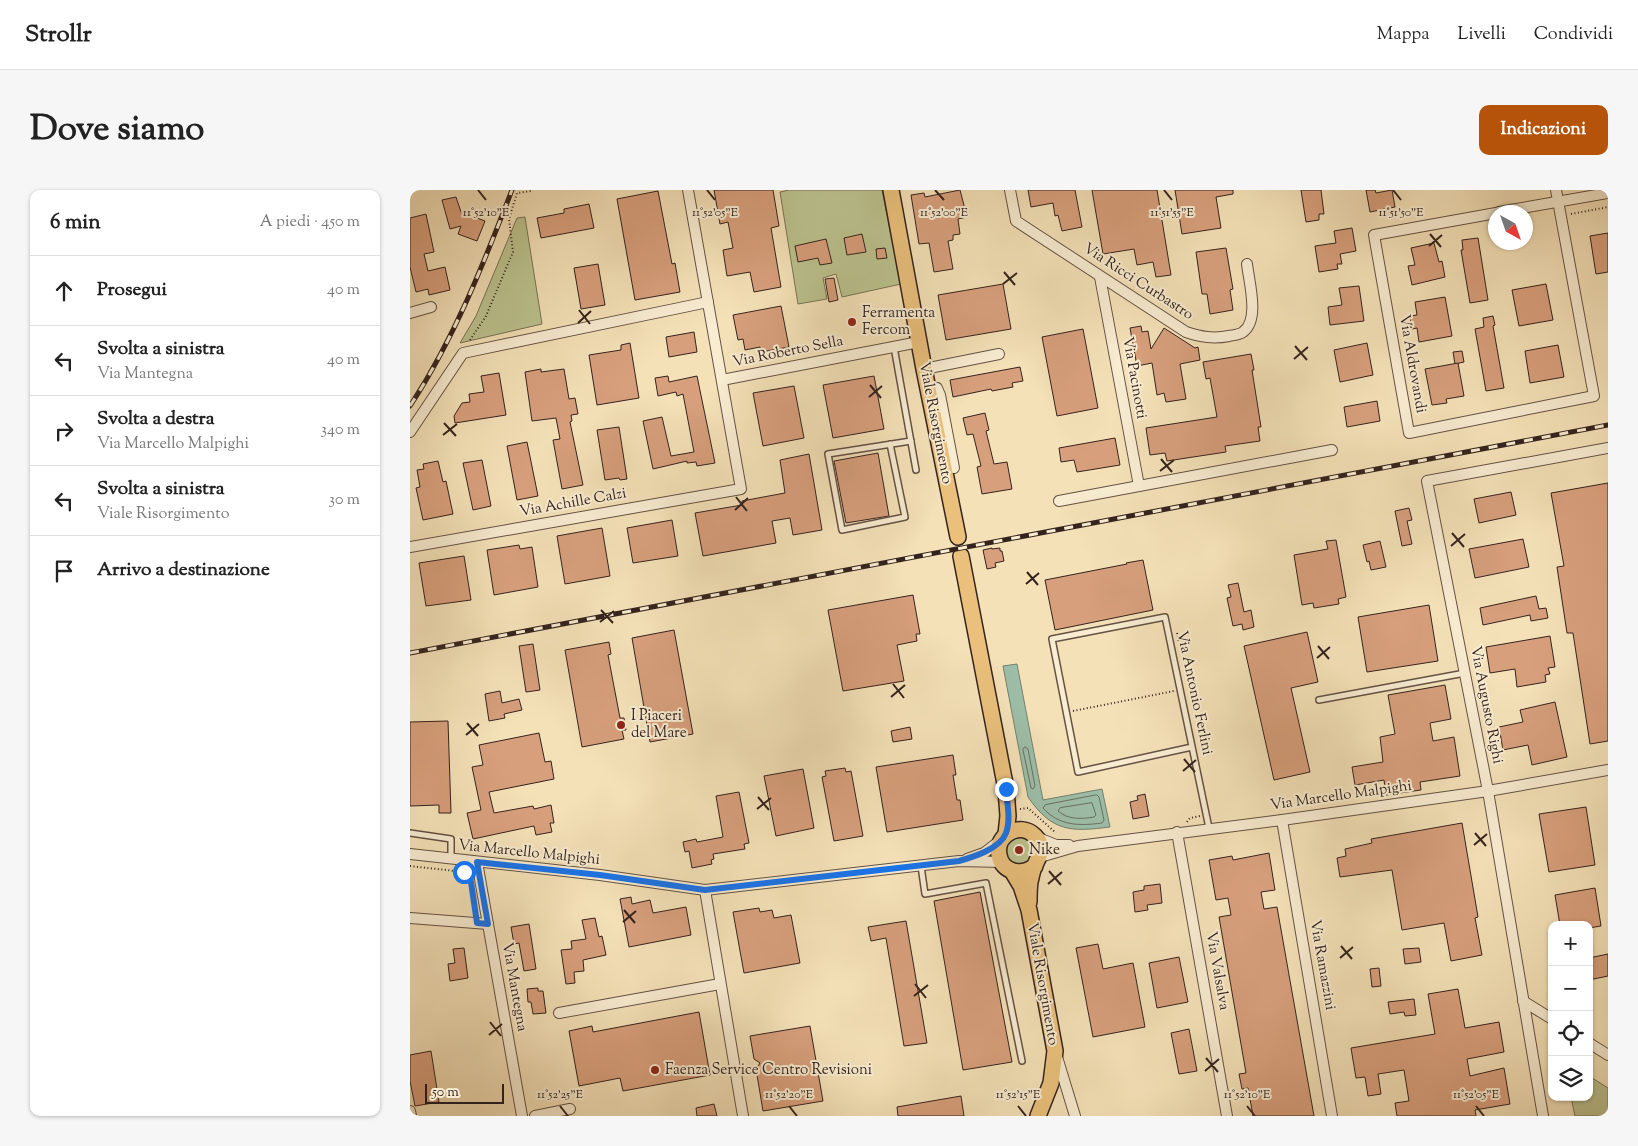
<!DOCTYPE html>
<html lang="it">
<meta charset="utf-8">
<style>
:root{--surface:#fff;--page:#f6f6f6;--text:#222;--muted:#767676;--line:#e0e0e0;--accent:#b45309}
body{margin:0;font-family:"Sorts Mill Goudy",serif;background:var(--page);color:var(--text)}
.controls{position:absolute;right:15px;bottom:15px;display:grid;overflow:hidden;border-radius:10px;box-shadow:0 1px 4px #0004}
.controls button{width:45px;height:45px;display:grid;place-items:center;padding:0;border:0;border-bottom:1px solid var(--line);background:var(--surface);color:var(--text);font:25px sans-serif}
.compass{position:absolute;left:1078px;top:15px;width:45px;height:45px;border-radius:50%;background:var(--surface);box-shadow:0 1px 4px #0004;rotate:140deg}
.scale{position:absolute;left:15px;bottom:12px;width:79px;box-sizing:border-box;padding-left:5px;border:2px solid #34231d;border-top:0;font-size:14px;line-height:18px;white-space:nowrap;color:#34231d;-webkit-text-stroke:4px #f8ecd1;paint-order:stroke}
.stop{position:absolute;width:15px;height:15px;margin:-11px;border:4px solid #1a73e8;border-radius:50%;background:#fff}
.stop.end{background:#1a73e8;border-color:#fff;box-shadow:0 1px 5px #0008}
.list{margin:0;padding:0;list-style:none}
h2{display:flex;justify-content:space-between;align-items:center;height:65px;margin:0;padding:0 20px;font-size:21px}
h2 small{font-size:16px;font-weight:400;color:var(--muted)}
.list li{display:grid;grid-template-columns:32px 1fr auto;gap:15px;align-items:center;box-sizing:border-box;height:70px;padding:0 20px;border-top:1px solid var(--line)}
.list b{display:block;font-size:19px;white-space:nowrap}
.list p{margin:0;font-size:16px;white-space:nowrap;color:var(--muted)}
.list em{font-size:16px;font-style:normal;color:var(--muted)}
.icon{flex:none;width:28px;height:28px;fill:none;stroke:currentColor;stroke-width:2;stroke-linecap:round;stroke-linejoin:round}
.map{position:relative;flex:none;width:1198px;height:926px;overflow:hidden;border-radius:10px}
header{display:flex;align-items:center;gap:30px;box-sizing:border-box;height:70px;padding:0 25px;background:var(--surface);border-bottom:1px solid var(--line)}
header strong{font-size:24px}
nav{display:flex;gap:28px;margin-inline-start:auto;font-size:18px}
.intro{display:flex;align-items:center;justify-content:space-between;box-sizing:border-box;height:120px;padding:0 30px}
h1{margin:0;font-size:35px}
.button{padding:12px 22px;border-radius:10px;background:var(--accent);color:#fff;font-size:18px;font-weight:700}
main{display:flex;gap:30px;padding:0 30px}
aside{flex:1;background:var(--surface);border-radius:10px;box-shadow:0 1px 4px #0004}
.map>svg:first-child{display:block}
.green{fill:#bbc38f;stroke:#787356}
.water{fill:#9dbea8;stroke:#738070}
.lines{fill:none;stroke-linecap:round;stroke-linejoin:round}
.shore{stroke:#687062;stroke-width:1}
.building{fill:#d79f7c;stroke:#34231d}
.lane-casing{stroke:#645244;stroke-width:8}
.street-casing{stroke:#645244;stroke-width:12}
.primary-casing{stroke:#34231d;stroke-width:18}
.path{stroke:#34231d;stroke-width:2;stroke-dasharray:1 2.5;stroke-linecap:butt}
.lane{stroke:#f8ecd1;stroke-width:5}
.street{stroke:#f8ecd1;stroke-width:10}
.primary{stroke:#eac07c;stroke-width:15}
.rail-casing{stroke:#34231d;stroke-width:5}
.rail{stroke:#f8ecd1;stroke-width:3;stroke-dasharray:9;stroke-linecap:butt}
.route{stroke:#1a73e8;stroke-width:6}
.ticks{fill:none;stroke:#34231d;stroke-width:2}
.poi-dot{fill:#8f2418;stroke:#f8ecd1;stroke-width:2}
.labels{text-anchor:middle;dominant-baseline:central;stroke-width:4;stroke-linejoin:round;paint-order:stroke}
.street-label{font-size:15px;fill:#34231d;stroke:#f8ecd1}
.poi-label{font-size:15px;fill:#34231d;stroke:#f8ecd1;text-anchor:start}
.ticks-label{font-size:12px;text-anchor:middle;fill:#34231d;stroke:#f8ecd1;stroke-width:4;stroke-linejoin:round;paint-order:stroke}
</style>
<header>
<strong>Strollr</strong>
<nav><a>Mappa</a><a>Livelli</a><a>Condividi</a></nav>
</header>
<div class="intro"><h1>Dove siamo</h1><a class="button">Indicazioni</a></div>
<main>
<aside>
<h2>6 min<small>A piedi · 450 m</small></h2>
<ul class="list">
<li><svg class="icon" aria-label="ahead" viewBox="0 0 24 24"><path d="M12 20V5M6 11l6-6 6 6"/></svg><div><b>Prosegui</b></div><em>40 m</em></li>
<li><svg class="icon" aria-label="left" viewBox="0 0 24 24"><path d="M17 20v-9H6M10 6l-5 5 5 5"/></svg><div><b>Svolta a sinistra</b><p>Via Mantegna</p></div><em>40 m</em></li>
<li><svg class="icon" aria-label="right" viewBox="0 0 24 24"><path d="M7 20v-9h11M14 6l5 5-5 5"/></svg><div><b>Svolta a destra</b><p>Via Marcello Malpighi</p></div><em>340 m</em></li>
<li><svg class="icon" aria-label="left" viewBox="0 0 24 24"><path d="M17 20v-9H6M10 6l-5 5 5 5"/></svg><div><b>Svolta a sinistra</b><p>Viale Risorgimento</p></div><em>30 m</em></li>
<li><svg class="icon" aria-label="arrive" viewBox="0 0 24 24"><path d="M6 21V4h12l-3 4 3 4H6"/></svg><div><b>Arrivo a destinazione</b></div></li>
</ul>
</aside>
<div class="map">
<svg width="1198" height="926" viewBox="0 0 1198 926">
<rect width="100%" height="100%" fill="#f4e1b8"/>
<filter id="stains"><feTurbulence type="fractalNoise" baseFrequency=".004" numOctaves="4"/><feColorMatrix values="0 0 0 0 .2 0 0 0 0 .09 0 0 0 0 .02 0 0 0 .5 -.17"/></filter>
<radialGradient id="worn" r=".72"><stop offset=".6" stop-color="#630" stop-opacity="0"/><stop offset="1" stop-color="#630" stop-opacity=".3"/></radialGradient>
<g class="green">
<polygon points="379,0 472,0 491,94 432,107 426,84 413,88 417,109 388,114 370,2"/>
<polygon points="115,27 132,134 50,153 66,126 107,28"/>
<polygon points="608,644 626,655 620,675 599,674 594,653"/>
<polygon points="1179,886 1198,898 1198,926 1165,926 1161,907 1179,907"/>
</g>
<path class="water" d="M607,474L633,610L692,599L700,637C661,642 642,642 618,607L593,476Z"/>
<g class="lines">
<g class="shore">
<polygon points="615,557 618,559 625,596 623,599 621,598 613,560"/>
<path d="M687,605L689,607L694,630L692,633C669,636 649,636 633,618L635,615Z"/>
<path d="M682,613L686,625L684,627C672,629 658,630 648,621L650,618Z"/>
</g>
</g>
<g class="building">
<polygon points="304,0 363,0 369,36 361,38 371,97 344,102 340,82 317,86 313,60 323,58 318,32 310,34"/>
<polygon points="550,0 557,27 548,29 550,44 543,45 543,50 538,51 543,79 524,82 519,53 509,54 501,5 514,3 515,7"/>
<polygon points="618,0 665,0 672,37 652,41 648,25 645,26 643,13 621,17"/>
<polygon points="682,0 747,0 761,85 746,87 743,72 727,75 724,59 693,64"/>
<polygon points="765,0 823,0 823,4 806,7 811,38 772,44"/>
<polygon points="891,0 911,0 914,24 909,24 909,30 896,32"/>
<polygon points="956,0 965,0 966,3 982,0 985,17 960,22"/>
<polygon points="248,1 262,74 265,73 270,102 225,110 207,9"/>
<polygon points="46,7 51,22 75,31 67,51 48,44 51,36 40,39 32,10"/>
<polygon points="179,14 184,38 131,48 127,28 154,23 154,19"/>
<polygon points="16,24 24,62 14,64 18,81 35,77 40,100 19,105 18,99 6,102 0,77 0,28"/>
<polygon points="942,38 946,61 930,64 932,74 927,74 928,79 909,82 905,56 926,53 924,41"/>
<polygon points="1198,43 1198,82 1186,84 1180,46"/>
<polygon points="452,44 456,62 437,65 434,48"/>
<polygon points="1068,48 1078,110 1060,113 1051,60 1053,60 1052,50"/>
<polygon points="416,49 422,73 410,75 408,68 388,72 385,56"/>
<polygon points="1024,53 1029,72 1032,71 1035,87 1002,95 998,76 1005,75 1001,58"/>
<polygon points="475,58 477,68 467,69 466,59"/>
<polygon points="816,58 823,99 820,100 823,120 800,124 797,104 792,104 786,62"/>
<polygon points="188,74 195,115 171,119 164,78"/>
<polygon points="424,88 428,110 419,112 415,89"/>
<polygon points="593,94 601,139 536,150 528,105"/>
<polygon points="1136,94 1143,130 1109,136 1102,100"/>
<polygon points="949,96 954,131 920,135 918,117 932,115 929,98"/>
<polygon points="1035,107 1042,146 1009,152 1007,138 1002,139 1000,126 1007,125 1005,112"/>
<polygon points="371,116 379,157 351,162 350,157 335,160 333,149 328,150 323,125"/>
<polygon points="1083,126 1085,135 1083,136 1094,198 1076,201 1065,139 1074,137 1073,128"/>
<polygon points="731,136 732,142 738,141 741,159 754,138 785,158 788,157 790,170 770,174 776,209 756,212 754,203 747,205 742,173 727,176 720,138"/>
<polygon points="673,139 688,218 647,226 632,147"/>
<polygon points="284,142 287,162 259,167 256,147"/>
<polygon points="220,153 229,208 187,215 179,165 211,160 211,155"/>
<polygon points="957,153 963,185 930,192 924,160"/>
<polygon points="1148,155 1154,187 1120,193 1115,161"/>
<polygon points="1052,161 1054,172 1045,174 1043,162"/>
<polygon points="841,164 844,180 842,180 851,237 848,237 850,251 815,256 816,262 757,271 755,263 740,265 736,238 807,227 800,188 796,189 793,172"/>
<polygon points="1048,173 1054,206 1036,209 1037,213 1022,215 1015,179"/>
<polygon points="610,177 613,191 602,193 603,197 582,201 581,199 543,207 540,190"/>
<polygon points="131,179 131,182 154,179 159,209 165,208 168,224 161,225 162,231 160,232 173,295 152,299 143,250 150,249 146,228 122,231 115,182"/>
<polygon points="89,183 96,225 45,233 44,226 52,213 60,212 59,204 74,202 71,186"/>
<polygon points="258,186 259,192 287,186 305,273 287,276 286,272 277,273 277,271 243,279 233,231 252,227 261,266 284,262 273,204 267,206 266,202 248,206 245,188"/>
<polygon points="464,186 474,239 423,248 413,195"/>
<polygon points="384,196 394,248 353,256 343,203"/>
<polygon points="967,211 970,231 937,237 934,217"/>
<polygon points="575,223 579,240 576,241 584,274 597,272 602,299 572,304 567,277 571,276 563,244 557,245 553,228"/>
<polygon points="209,237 217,289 210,290 209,288 195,290 187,240"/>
<polygon points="705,248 710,275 667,282 664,270 651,272 649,258"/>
<polygon points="117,252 128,306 107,310 97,256"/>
<polygon points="468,263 479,326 436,333 424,271"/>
<polygon points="399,264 412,340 383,345 380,328 362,331 366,353 293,366 285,323 332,315 332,311 375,303 370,270"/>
<polygon points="72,270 81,316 63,320 53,273"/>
<polygon points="28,271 33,292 36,291 43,324 13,330 6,298 10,297 7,280 14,279 13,274"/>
<polygon points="1198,293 1198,551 1180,554 1163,443 1157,443 1147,377 1154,376 1141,303"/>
<polygon points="1101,302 1106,325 1069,333 1064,309"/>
<polygon points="999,318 1002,330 997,331 1002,354 992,356 985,321"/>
<polygon points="262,330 268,366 223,373 217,338"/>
<polygon points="192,338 200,386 155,394 147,346"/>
<polygon points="1113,349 1119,377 1065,388 1059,359"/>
<polygon points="926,350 936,407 928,409 929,414 904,418 903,413 892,415 884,365 918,359 916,351"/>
<polygon points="970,351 976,377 961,380 959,371 957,372 953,355"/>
<polygon points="109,355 110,359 122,357 128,397 84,405 77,360"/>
<polygon points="582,358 582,359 590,358 590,361 592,361 594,371 585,373 586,377 577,379 573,360"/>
<polygon points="54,366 61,410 16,416 9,373"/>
<polygon points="733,370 743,420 645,440 635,390 717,374 716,373"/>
<polygon points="828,393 834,422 841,420 844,437 833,440 832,434 823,436 817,408 821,407 818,395"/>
<polygon points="503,405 510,444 506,444 507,451 487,455 494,491 433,501 418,420"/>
<polygon points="1126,406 1129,419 1136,418 1138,428 1121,431 1120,425 1073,435 1070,418"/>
<polygon points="1019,415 1028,471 957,482 948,427"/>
<polygon points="264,440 283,544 240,552 222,448"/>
<polygon points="897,442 908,492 881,498 900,582 864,590 834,456"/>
<polygon points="1140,446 1145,477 1138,478 1140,484 1135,485 1136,492 1107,497 1105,479 1080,483 1076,457"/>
<polygon points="199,452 201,464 198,465 210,528 214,528 216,540 212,540 214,549 172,557 155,460"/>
<polygon points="123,454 130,500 116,502 109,456"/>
<polygon points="1035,495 1041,529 1020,533 1023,551 1044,547 1050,586 1010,592 1011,600 976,605 974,590 945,595 942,577 973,572 970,547 985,544 978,505"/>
<polygon points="90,501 92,513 109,509 112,520 94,524 95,528 79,531 75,504"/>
<polygon points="1145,512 1157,567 1122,575 1118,555 1093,560 1089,537 1113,532 1110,520"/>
<polygon points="38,531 41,623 29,623 29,615 0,616 0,532"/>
<polygon points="500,537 502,549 483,552 481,541"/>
<polygon points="129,543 135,572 141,571 144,589 79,602 84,623 123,616 124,619 141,615 144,633 140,633 142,642 126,645 124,636 63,649 57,623 71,620 62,577 73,575 69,555"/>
<polygon points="543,565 546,585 543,585 547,610 550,610 553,630 477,642 466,577"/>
<polygon points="435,578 436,582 441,581 453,646 424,651 412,587 416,586 415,581"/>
<polygon points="393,579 404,638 366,646 354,586"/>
<polygon points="329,602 339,653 334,654 335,659 303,664 304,669 301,670 302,674 282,678 279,661 275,662 273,652 286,649 287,652 313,647 306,606"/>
<polygon points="735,604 739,626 723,629 720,612 728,610 727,606"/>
<polygon points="1176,617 1185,675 1139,682 1129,624"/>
<polygon points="1052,633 1068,727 1065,728 1072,765 1041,771 1034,733 992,740 982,680 930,687 927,668 936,666 935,659 962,653 961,649"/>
<polygon points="859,663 865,700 851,702 854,719 867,717 904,926 843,926 838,898 832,899 829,884 836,883 809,727 821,725 818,708 806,710 799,670 822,666 823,670"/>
<polygon points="750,694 752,713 737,715 738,720 725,722 723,702 734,700 734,696"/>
<polygon points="1185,698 1191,736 1179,738 1179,735 1150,735 1145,705"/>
<polygon points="570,702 602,872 553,880 524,711"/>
<polygon points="221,707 222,714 240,710 243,723 276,717 281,745 219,757 210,709"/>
<polygon points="349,718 350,722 362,720 364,728 381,725 390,773 334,783 323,722"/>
<polygon points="185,728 189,747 192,746 196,765 173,770 174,781 164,782 165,793 156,794 151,760 162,759 161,751 176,749 172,730"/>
<polygon points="496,731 517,853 494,856 476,748 461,751 458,737"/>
<polygon points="119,734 126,779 114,781 109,753 104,754 101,737"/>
<polygon points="688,754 693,779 723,773 735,837 683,847 666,758"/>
<polygon points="54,758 58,788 40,791 38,774 45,773 43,759"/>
<polygon points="1009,758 1011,772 995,774 993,759"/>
<polygon points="1198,764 1198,786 1179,790 1179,768"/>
<polygon points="769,767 778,812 747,818 739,773"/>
<polygon points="969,778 971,796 962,797 960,779"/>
<polygon points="128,798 128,801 133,801 136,823 123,824 121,812 118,812 117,799"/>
<polygon points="1048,799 1055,838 1089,832 1094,862 1057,869 1060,886 1094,878 1100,914 1065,920 1066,926 987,926 985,913 999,911 994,880 968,884 971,904 958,906 955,887 946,888 941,858 1025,844 1018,804"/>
<polygon points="1004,809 1006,825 995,826 994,822 980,824 978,812"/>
<polygon points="289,822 300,885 213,901 210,888 169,896 159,841 182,836 183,842"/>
<polygon points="400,836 413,911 353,921 346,879 350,873 344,869 340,846"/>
<polygon points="779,839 787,881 769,884 761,843"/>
<polygon points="21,861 29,912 5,916 0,891 0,865"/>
<polygon points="551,906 554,926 488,926 487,917"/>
<polygon points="304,914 307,926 287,926 286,918"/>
</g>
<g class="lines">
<g class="lane-casing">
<g id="lane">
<polyline points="484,157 506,280"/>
<polyline points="480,254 495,327 432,340 418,264 501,251"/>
<polyline points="909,510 1055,483"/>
<polyline points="782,557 668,582 642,449 755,427 799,638"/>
<polyline points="0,643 41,649 41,669"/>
<polyline points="511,676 515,704 576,693 612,871"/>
</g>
</g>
<g class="street-casing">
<g id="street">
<path d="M600,0L606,31L776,142C791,147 803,149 819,146C824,145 829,145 833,142C850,130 839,92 837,74"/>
<polyline points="1089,22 1198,3"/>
<polyline points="1086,23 964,45 999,243 1184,206 1146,0"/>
<polyline points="690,87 729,296"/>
<polyline points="0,123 21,117"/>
<polyline points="514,179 589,164"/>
<polyline points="312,190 509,152"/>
<polyline points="518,197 527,198 530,205 544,278"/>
<polyline points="0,242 53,163 298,112"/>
<polyline points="649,311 922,260"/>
<polyline points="0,357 331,299 278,0"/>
<polyline points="872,630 922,926"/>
<polyline points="767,642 817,926"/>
<polyline points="626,647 646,655 659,655"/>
<polyline points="0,664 190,685 295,700 549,671 592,672"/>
<polyline points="630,667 668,656 872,630 1078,601 1198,580"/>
<polyline points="557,669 574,663 591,650"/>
<polyline points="67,672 112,926"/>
<polyline points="295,700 333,926"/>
<polyline points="0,728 78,734"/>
<polyline points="1113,811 1142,829"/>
<polyline points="149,823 310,794"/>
<polyline points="1179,853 1198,865"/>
<polyline points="647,867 665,926"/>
<polyline points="0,921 1,926"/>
<polyline points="125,926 160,919"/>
<polyline points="1133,926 1078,601 1017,291 1198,258"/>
</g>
</g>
<g class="primary-casing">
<g id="primary">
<polyline points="481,0 514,179 548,347"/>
<polyline points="551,366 596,599 598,626 596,644"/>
<polyline points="602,681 611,696 619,720 645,861 641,893 628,926"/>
<path d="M619,712C619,705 619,699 620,692C621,688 622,682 624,677C629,666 636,657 625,646C610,631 585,645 589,665C592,683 612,686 625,676"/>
</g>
</g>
<g class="path">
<polyline points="1161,24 1198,17"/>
<polyline points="60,150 76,126 103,62 99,29 107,3 121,1"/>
<polyline points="767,443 769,453"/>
<polyline points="663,521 764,501"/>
<polyline points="610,619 618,618 646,643"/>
<polyline points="777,632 780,628 790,626"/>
<polyline points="0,676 54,682 58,686"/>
</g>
<use href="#lane" class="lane"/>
<use href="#street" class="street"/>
<use href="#primary" class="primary"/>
<g class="rail-casing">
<g id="rail">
<path d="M0,216C44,149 73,75 102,0"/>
<polyline points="0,463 1198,235"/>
</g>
</g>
<use href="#rail" class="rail"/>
</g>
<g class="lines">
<path class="route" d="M54,682L59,687L61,692L67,733L78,734L67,672L190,685L295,700L549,671C563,667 590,659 596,643C601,630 597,613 596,599"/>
</g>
<path class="ticks" d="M68,0L76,10M297,0L305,10M525,0L534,10M754,0L762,10M983,0L991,10M1020,44L1031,57M1019,56L1032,45M594,82L605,95M593,94L607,83M169,120L180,134M168,133L181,121M885,156L897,170M884,169L898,157M460,195L471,208M459,207L472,196M34,233L46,246M33,245L47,234M751,269L762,282M750,281L764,270M326,307L337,321M325,320L338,308M1042,343L1054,357M1041,356L1055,344M617,382L628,395M616,394L629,383M191,420L203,433M190,432L204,421M908,456L919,469M907,468L920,457M483,494L494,508M481,507L495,495M57,533L68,546M56,545L69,534M774,569L785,582M773,581L786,570M348,607L359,620M347,619L361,608M1065,643L1076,656M1064,655L1077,644M639,681L651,695M638,694L652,682M214,720L225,733M213,732L226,721M931,756L942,769M930,768L943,757M505,794L516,808M504,806L518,795M80,832L91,846M79,845L92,834M796,868L808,882M795,881L809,869M150,916L158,926M379,916L387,926M608,916L616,926M837,916L845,926M1066,916L1074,926"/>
<g class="poi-dot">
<circle cx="442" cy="132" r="5"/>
<circle cx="211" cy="535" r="5"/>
<circle cx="609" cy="660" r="5"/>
<circle cx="245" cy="880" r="5"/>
</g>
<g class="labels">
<g class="street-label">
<text transform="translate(728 92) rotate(33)">Via Ricci Curbastro</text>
<text transform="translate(378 162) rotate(-11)">Via Roberto Sella</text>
<text transform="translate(1002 174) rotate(80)">Via Aldrovandi</text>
<text transform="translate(724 188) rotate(80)">Via Pacinotti</text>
<text transform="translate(525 233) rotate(79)">Viale Risorgimento</text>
<text transform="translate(163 313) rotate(-10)">Via Achille Calzi</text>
<text transform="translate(784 503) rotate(78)">Via Antonio Ferlini</text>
<text transform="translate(1076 515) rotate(79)">Via Augusto Righi</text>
<text transform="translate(931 606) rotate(-8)">Via Marcello Malpighi</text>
<text transform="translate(119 663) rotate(6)">Via Marcello Malpighi</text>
<text transform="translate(912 775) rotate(80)">Via Ramazzini</text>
<text transform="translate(807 781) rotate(80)">Via Valsalva</text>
<text transform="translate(632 794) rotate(80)">Viale Risorgimento</text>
<text transform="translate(104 797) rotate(80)">Via Mantegna</text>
</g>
<g class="poi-label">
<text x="452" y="123">Ferramenta<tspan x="452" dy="17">Fercom</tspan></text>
<text x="221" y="526">I Piaceri<tspan x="221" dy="17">del Mare</tspan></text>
<text x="619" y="660">Nike</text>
<text x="255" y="880">Faenza Service Centro Revisioni</text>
</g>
</g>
<g class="ticks-label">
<text x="762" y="26">11°51'55"E</text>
<text x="76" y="26">11°52'10"E</text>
<text x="305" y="26">11°52'05"E</text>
<text x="534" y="26">11°52'00"E</text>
<text x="991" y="26">11°51'50"E</text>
<text x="150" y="908">11°52'25"E</text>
<text x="379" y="908">11°52'20"E</text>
<text x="608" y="908">11°52'15"E</text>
<text x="837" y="908">11°52'10"E</text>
<text x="1066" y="908">11°52'05"E</text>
</g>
<rect width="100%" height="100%" filter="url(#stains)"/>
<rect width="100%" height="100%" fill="url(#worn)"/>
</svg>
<div class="controls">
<button>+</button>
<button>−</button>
<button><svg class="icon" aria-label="locate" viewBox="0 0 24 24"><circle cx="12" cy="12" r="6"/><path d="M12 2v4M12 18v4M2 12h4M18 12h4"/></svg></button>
<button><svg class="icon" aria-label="layers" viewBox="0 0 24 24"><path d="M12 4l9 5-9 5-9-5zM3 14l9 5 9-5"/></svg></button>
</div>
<svg class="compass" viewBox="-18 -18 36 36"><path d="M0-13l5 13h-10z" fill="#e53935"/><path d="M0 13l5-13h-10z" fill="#767676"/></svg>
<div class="scale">50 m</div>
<div class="stop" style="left:54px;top:682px"></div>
<div class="stop end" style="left:596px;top:599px"></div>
</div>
</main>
